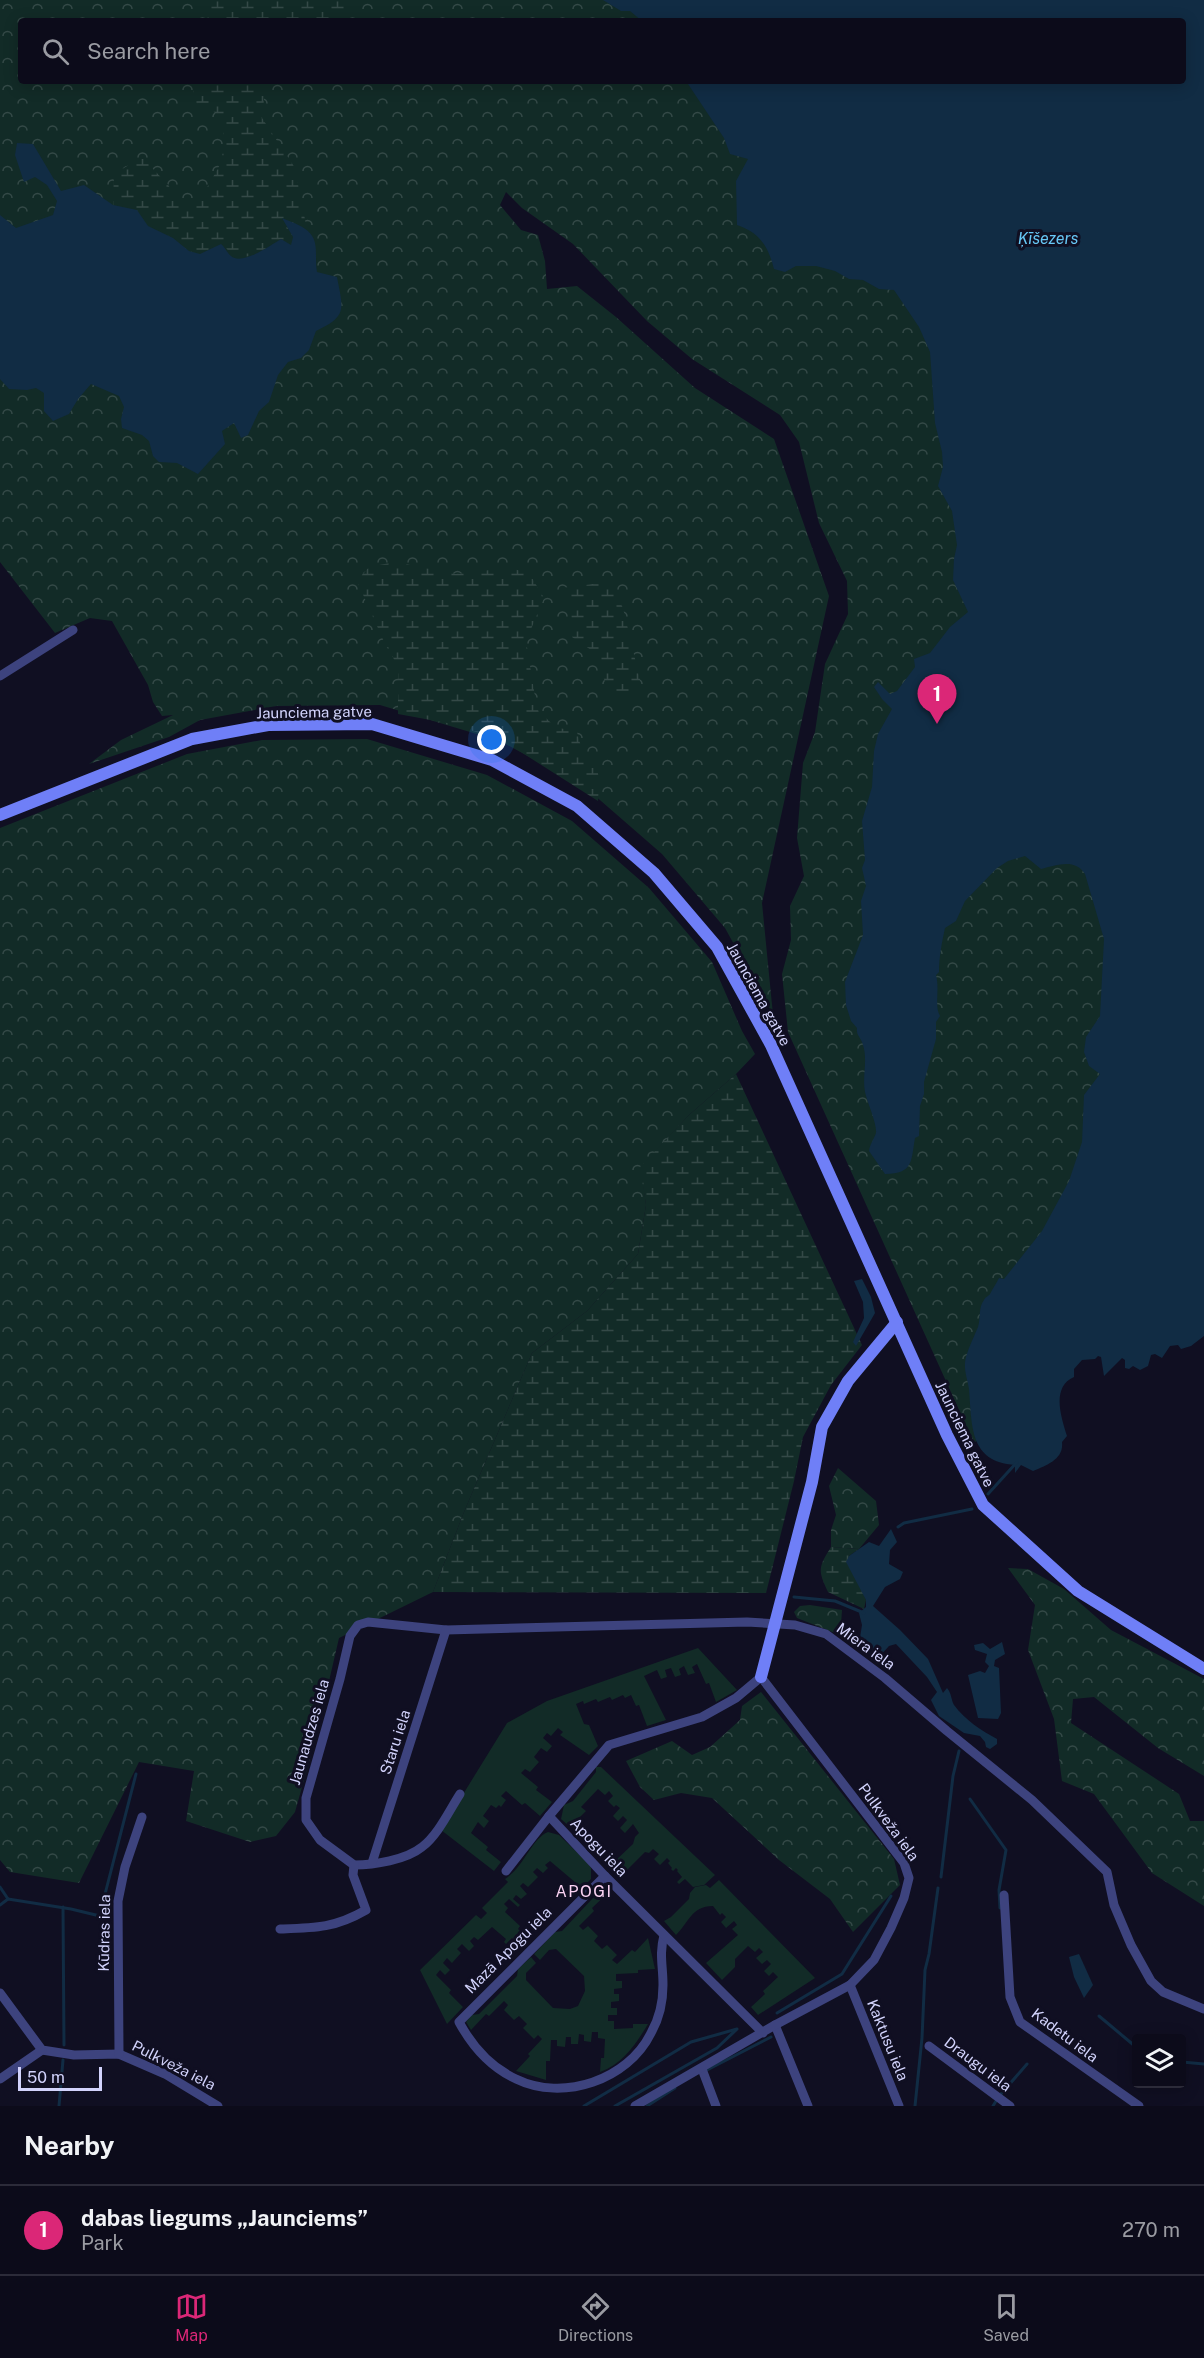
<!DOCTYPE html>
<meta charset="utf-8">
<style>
:root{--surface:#0c0b1a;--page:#151423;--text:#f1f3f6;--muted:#9a9ba2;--line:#2c2b39;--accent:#db2777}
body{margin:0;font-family:"Public Sans",sans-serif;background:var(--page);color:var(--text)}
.controls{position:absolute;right:18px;bottom:18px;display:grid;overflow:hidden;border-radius:6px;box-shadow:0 3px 15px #0003}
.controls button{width:54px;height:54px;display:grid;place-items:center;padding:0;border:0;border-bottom:2px solid var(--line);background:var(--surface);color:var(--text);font:30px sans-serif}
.scale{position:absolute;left:18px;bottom:15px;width:84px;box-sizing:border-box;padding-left:6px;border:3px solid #d2d3fc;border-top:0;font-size:16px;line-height:21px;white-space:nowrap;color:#d2d3fc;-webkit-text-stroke:4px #100f22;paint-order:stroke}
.you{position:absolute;left:492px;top:740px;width:21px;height:21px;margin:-15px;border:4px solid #fff;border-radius:50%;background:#1a73e8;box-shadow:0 0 0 9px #1a73e833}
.badge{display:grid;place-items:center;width:39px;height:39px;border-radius:50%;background:var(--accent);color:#fff;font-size:20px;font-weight:700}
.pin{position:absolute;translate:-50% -50px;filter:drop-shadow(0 2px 3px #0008)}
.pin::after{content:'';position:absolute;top:32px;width:21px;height:18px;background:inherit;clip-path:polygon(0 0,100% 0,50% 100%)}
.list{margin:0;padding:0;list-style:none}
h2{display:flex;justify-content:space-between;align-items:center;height:78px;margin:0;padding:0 24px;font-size:26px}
h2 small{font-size:20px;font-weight:400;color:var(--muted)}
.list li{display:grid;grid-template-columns:39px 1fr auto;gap:18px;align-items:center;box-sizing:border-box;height:90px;padding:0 24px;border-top:2px solid var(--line)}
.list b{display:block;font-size:22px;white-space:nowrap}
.list p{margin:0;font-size:20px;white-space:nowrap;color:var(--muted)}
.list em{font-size:20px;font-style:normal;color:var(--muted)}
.icon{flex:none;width:33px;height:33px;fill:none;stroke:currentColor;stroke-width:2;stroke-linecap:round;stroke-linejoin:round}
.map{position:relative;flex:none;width:1204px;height:2106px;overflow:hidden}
.search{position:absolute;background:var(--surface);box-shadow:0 3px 15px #0003;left:18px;right:18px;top:18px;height:66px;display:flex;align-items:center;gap:15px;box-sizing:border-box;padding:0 21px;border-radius:6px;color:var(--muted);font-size:22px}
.sheet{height:168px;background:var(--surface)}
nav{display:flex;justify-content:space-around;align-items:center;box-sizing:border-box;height:84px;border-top:2px solid var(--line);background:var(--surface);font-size:16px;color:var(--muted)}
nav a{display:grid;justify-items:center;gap:3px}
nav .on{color:var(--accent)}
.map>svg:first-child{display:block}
.green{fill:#122b27}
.forest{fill:url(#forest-crowns)}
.wetland{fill:url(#wetland-marsh)}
.water{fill:#112c44}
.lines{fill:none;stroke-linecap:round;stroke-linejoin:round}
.stream{stroke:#112c44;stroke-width:3}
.street{stroke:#3d437e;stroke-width:9}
.secondary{stroke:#6f7ff7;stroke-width:12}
.labels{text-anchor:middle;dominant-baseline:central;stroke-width:6;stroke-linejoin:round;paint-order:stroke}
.street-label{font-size:15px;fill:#d2d3fc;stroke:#100f22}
.water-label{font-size:16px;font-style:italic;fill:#67c8f6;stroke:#100f22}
.neighbourhood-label{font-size:16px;letter-spacing:1.5px;fill:#fcd4f4;stroke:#100f22}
</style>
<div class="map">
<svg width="1204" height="2106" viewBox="0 0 1204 2106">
<defs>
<pattern id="forest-crowns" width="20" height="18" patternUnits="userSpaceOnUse" patternTransform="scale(1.5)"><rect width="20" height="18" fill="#122b27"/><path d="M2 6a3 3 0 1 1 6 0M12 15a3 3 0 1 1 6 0" fill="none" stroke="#344947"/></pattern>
<pattern id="wetland-marsh" width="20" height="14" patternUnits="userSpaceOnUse" patternTransform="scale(1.5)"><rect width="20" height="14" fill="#122b27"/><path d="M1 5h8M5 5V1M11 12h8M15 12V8" fill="none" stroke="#344947"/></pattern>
</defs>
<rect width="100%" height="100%" fill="#100f22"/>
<g class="green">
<polygon points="698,1648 737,1690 716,1702 709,1683 706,1684 697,1664 692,1667 695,1673 688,1675 684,1666 679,1669 681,1675 675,1677 671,1668 665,1670 667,1677 661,1679 657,1670 644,1676 666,1720 647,1726 639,1705 636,1706 631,1695 625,1698 623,1695 612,1700 610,1697 598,1702 596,1699 584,1704 583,1701 576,1704 584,1724 589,1725 598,1746 589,1755 560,1735 563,1732 558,1728 551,1736 547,1733 543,1738 552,1746 547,1752 541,1748 534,1757 539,1762 530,1772 525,1769 521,1773 538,1787 536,1790 552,1802 540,1816 525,1803 522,1805 506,1791 501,1796 506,1800 501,1807 499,1805 496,1808 491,1805 483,1816 489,1821 484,1828 478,1822 471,1833 488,1847 486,1850 501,1862 494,1871 441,1830 507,1723 547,1701"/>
<polygon points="596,1767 601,1767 715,1875 704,1885 693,1887 685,1879 679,1884 677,1882 682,1877 677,1871 678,1870 676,1868 673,1871 671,1869 672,1868 668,1863 670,1861 667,1858 660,1865 654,1859 659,1854 653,1849 649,1853 645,1852 625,1872 626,1875 622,1879 607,1865 612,1861 614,1862 633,1844 635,1837 639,1833 633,1824 625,1833 620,1828 627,1820 623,1816 618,1821 613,1816 620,1808 616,1805 614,1807 608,1801 613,1796 609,1791 605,1795 598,1789 581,1807 586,1811 570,1827 561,1819 564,1805 573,1801 596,1772"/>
<path d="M548,1832L559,1835L588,1863L591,1868V1879L582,1888L550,1861L545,1865L548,1868L543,1873L537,1868L533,1872L538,1877L528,1887L523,1883L520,1886L527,1894L521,1899L516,1895L513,1899L520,1905L518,1907L509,1899L504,1904L508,1908L505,1912L520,1926L518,1929L523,1934L520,1938L525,1944L522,1947L512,1938L506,1944L504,1942L506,1939L492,1927L478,1940L474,1937L470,1941L474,1946L469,1951L462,1944L457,1949L461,1953L452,1963L447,1958L443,1963L450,1970L445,1975L440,1970L436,1975L451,1990L449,1993L463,2007L447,2024L420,1970L476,1915L481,1919L487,1913L482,1908L508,1882L505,1879C524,1867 532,1838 548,1832Z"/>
<path d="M719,1880L815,1978L758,2015L751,2007L765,1994L763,1991L778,1977L773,1972L769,1976L764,1971L771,1964L767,1960L762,1964L756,1958L763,1952L759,1948L755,1952L748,1946L735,1959V1967L722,1980L706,1963L738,1935L732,1929L737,1925L734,1921L726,1928L721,1922L726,1917L722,1913L720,1915L713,1906C691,1906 688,1924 676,1935L664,1921L671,1917L689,1899L690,1893L695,1887L706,1885L710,1888Z"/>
<path d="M605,1885L611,1890L592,1908L594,1911L579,1926L583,1930L588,1926L598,1936L594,1941L602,1949L607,1945L617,1955L612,1960L617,1964L632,1950L635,1952L648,1938L655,1969L638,1970V1973L616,1974V1981H622V1988L614,1989V1994H619V2001L611,2002V2008H617V2015H608V2021H614V2029L633,2028V2024H648C636,2044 623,2064 600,2072L601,2058H604L605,2039L598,2038V2032H592L591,2042L584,2041V2035L579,2034L578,2044H571V2037H566L565,2047L557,2046V2040H551L550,2061H546V2080L516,2071L530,2056L528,2054L542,2039L538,2035L534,2039L523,2028L527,2024L519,2016L514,2020L504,2010L508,2005L504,2001L489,2016L486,2014L471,2030L466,2022L472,2015L479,2014L517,1976L518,1969L531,1957L536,1963L526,1973V1980L553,2008L570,2009L578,2006L585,1991L584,1976L556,1949L549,1950L540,1960L534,1954L555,1932L562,1931L593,1898L595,1892Z"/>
</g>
<g class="forest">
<polygon points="0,0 764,0 772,21 21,21 21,81 807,81 1201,847 1008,1415 974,1443 788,1032 782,974 791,940 790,906 804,876 797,838 803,763 815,732 825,664 848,614 847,581 819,523 799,442 780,415 692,359 647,321 573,244 522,208 506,192 500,205 521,230 538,235 545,261 547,289 577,286 616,317 695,388 774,439 829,596 762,903 773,1015 725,928 662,854 585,787 500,741 380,705 276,706 200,720 169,737 89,764 121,740 173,715 162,716 153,702 148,685 112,621 90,618 55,633 0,562"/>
<polygon points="367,739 487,775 572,821 649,888 712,962 742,1031 755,1054 736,1074 689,1115 641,1167 646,1205 638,1254 587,1311 532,1353 464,1512 433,1592 339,1638 316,1737 295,1812 276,1836 250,1842 186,1821 194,1771 139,1762 79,1883 10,1872 0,1860 0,828 187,754 262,740"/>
<polygon points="838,1468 876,1501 879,1525 859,1549 831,1547 831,1530 836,1515 829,1486"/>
<polygon points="1008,1568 1028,1569 1064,1589 1111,1630 1204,1679 1204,1776 1158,1748 1094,1697 1073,1699 1071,1723 1179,1794 1190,1821 1204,1821 1204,1906 1152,1873 1094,1794 1062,1781 1054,1719 1028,1650 1035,1605"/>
<polygon points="810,1605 842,1610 841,1624 835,1633 797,1618 794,1612 800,1606"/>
<polygon points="761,1692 894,1859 900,1885 853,1932 830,1899 779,1860 712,1798 681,1793 654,1800 640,1787 626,1761 672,1741 692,1755 710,1747 740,1720 742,1706"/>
</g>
<g class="wetland">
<polygon points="211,0 358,0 327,21 207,21"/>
<path d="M193,81H266L262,118L295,168L307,230L282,218L293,237L291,245L281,239C265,249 250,261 231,256L227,249L217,245L208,252L200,254L189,251L173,238L148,226L137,210L113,205L114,174L142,157L169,186L172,198L180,201H195L208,186L222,161L224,124L210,107L194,103Z"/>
<polygon points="395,562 456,574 509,568 529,573 544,598 526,641 537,709 555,727 577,732 585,762 596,766 600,781 598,801 502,740 447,723 398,714 398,666 385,644 357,581 369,567"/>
<polygon points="609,582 623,608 640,680 627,707 610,695 594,652 572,637 571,608 561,588"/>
<polygon points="736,1074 862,1345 831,1385 803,1437 794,1481 766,1593 433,1592 464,1512 532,1353 587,1311 638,1254 646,1205 640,1167 689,1115"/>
<path d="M831,1547L859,1549L849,1556L866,1600L864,1609L828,1592C818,1570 818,1568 831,1547Z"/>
</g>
<g class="water">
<path d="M603,0H1204V1336L1191,1346L1181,1349L1178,1345L1170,1346L1162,1358L1155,1354L1151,1355L1148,1366L1140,1370L1133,1366L1129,1369L1125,1368V1360L1122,1358L1104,1376L1101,1357L1098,1356L1095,1359L1082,1360L1074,1369V1377C1051,1387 1061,1417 1067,1436L1062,1442C1064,1459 1047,1465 1033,1471L1021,1465L1015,1473V1465C969,1462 972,1425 969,1389C967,1377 963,1369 966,1357C969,1346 974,1337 978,1327C981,1318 978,1308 984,1300C985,1297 989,1296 990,1294C993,1288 996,1284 999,1278L1004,1279L1042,1231L1069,1181L1082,1142L1084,1095L1100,1074L1089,1066L1084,1052L1086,1037L1100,1016L1104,939L1085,874C1075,858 1057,865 1041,869L1025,856L1008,861L997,868L965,901L956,921L945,928C942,942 939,957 939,972L936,975C940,989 934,1006 940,1016L936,1022V1039L924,1082V1094L920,1106L919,1136L915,1138C911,1160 914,1174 885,1174L869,1151C870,1144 874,1139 876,1133C877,1123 867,1102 865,1092C862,1077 868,1060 863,1045C861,1037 856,1036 857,1028L851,1021L846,1005L845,982L863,935L861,901L866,886L862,868L865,860L862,821L872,787L874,751L878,734L892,709L882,699L874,687L878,682L890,694L897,691L915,667L914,659L930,653L950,627L968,612L953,580L954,559L957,545L952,511L938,486L943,467L942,452L935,423L930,352L919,327L894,290L879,289L863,280L849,279L835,271L816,266H796L785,272L774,269C768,246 760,233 737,225L736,181L748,159L730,154L724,138L686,81H1183V21H642L630,11H621Z"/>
<path d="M17,143L33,144L61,191L84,185L113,205L137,210L148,226L173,238L189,251L200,254L221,244C225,247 227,253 231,256C242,266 271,245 281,239L291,245L293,237L282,218C294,223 312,228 315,243C317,253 315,262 317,272L337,277C343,309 348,316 316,331L309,350L301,358L288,362L278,375L269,402L259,411L248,435L241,438L234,423L222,431L225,444L198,474L177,463L159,462L153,456L149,441L142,435L122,428L121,419L124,407L119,396L91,384L78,399L69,414L53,421L44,411V393L36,388L27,390L9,389L0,379V215L16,228L53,215L57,201L47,185L35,177L24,182L15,155Z"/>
<polygon points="862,1279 871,1297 875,1313 856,1346 853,1342 864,1318 863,1302 854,1281"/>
<path d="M891,1529L897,1542L890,1550L889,1564L903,1572L900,1579L885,1587L873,1606L900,1630L928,1659L943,1693L947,1688C952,1694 951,1700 954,1705C965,1720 982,1731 997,1739V1744L990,1749L986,1747L985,1742L980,1736L964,1733L939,1716L931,1700L937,1692L927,1677L896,1644L889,1646L878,1658L867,1653L859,1644L862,1625L859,1613L866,1607V1600L846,1562L849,1556L869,1542L879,1546Z"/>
<polygon points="1002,1642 1005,1654 995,1660 994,1666 999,1668 1001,1713 998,1719 978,1718 968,1675 980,1671 985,1673 989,1666 985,1662 987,1654 975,1650 974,1645 983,1643 990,1649"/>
<polygon points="1079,1954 1093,1985 1084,1998 1074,1977 1069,1957"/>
</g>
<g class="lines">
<g class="stream">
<polyline points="988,1494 1017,1462"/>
<polyline points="898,1527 904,1523 972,1509"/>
<polyline points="794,1597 835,1601 864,1613"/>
<polyline points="970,1799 1006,1850 999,1890 1000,1908"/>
<polyline points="941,1877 953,1776 959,1751"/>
<polyline points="0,1887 8,1899"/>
<polyline points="0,1905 8,1899 71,1909 104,1917 104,1898 136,1774"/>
<polyline points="63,1907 64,2045"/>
<polyline points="777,2013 842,1974 891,1896"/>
<polyline points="1099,2016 1136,2047"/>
<polyline points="1182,2062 1204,2064"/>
<polyline points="707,2070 771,2037"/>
<polyline points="1001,2094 1027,2064"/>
<polyline points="59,2106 63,2060"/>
<polyline points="584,2106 691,2042 737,2029"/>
<polyline points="615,2106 717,2048 736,2030"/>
<polyline points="647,2106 675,2088"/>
<polyline points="915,2106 922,2038 925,1970 929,1954 938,1888"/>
<polyline points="993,2106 996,2101"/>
</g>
<g class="street">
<polyline points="0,676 73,630"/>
<path d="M460,1794C449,1811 438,1835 422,1847C406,1860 374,1865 354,1865L320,1840L306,1820V1798L340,1679L350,1636L358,1625L368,1622L446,1630L747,1622L795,1625L826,1634L885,1678L947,1731L1032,1800L1107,1872L1114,1905L1131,1945L1151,1981L1163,1992L1204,2009"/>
<polyline points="372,1863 446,1630"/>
<polyline points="506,1871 549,1816"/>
<path d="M605,1876L459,2022C472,2046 490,2067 516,2079C563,2102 628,2080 651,2033C659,2019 663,2001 663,1985C663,1965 659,1955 664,1935"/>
<polyline points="1004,1895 1010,1997 1020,2022 1139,2106"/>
<path d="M280,1929C315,1928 335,1928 366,1910L353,1875L354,1865"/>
<polyline points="850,1985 899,2106"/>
<polyline points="0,1993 42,2050 74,2055 119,2054 165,2074 218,2106"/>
<polyline points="775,2025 808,2106"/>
<polyline points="929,2046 1010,2106"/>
<polyline points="119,2054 118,1901 125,1867 142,1817"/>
<polyline points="702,2069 716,2106"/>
<polyline points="0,2079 42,2050"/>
<polyline points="635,2106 775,2025 850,1985 874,1960 891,1928 904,1898 909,1878 904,1863 761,1677 736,1698 702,1717 609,1745 549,1816 605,1876 763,2033"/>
</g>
<g class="secondary">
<polyline points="0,815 192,739 268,725 372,724 492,760 577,806 654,873 717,947 771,1045 947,1435 983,1505 1078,1591 1204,1669"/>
<polyline points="761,1677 812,1482 822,1427 848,1381 897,1322"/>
</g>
</g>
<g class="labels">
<g class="street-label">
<text transform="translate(314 712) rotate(-1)">Jaunciema gatve</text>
<text transform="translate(759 994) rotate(61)">Jaunciema gatve</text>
<text transform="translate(965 1434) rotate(64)">Jaunciema gatve</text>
<text transform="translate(866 1646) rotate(36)">Miera iela</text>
<text transform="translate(309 1732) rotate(-74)">Jaunaudzes iela</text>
<text transform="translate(395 1742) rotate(-72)">Staru iela</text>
<text transform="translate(889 1822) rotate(54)">Pulkveža iela</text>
<text transform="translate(599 1847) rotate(46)">Apogu iela</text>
<text transform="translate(104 1933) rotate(-89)">Kūdras iela</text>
<text transform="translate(508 1950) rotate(-45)">Mazā Apogu iela</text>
<text transform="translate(1065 2035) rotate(37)">Kadetu iela</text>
<text transform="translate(888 2040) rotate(68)">Kaktusu iela</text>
<text transform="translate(978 2064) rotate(37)">Draugu iela</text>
<text transform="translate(174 2065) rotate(27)">Pulkveža iela</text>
</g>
<g class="water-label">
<text x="1048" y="238">Ķīšezers</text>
</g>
<g class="neighbourhood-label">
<text x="584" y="1891">APOGI</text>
</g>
</g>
</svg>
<div class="controls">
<button><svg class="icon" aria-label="layers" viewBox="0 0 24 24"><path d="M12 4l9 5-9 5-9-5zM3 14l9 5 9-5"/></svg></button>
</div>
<div class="scale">50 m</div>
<div class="you"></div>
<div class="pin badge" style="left:937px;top:724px">1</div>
<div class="search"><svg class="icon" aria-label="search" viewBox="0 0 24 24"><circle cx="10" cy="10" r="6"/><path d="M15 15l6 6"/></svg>Search here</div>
</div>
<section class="sheet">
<h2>Nearby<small></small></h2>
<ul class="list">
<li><span class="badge">1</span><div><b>dabas liegums „Jaunciems”</b><p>Park</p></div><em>270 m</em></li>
</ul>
</section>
<nav>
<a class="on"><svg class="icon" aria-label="map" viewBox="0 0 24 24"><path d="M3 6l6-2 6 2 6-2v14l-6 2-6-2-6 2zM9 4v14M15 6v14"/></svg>Map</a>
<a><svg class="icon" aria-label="directions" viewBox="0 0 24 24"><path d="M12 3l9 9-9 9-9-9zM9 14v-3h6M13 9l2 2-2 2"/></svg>Directions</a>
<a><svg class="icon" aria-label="saved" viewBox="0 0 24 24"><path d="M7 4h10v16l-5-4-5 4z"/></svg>Saved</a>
</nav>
